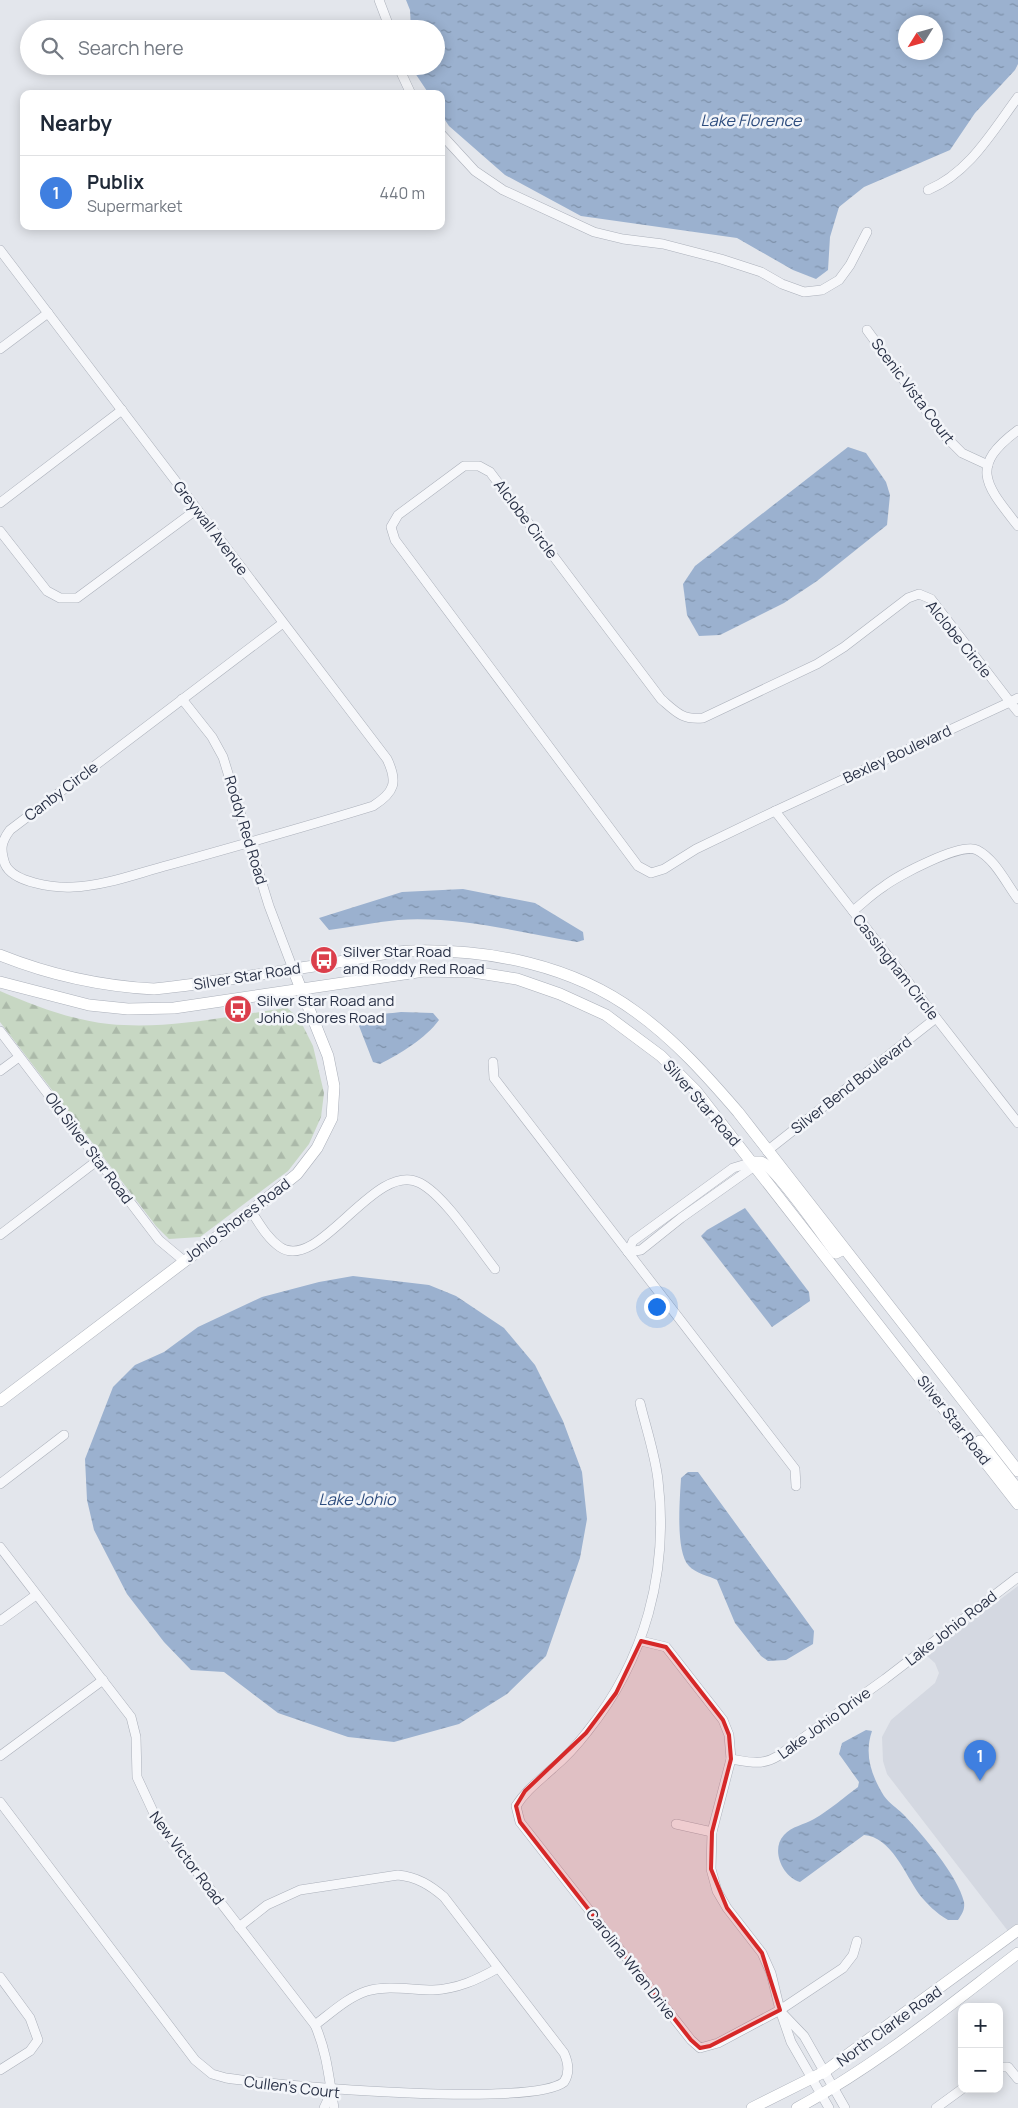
<!DOCTYPE html>
<meta charset="utf-8">
<style>
:root{--surface:#fff;--page:#f6f6f7;--text:#1f2937;--muted:#747a83;--line:#e0e1e3;--accent:#1a73e8}
body{margin:0;font-family:Manrope,sans-serif;background:var(--page);color:var(--text)}
.controls{position:absolute;right:15px;bottom:15px;display:grid;overflow:hidden;border-radius:10px;box-shadow:0 2px 12px #0003}
.controls button{width:45px;height:45px;display:grid;place-items:center;padding:0;border:0;border-bottom:1px solid var(--line);background:var(--surface);color:var(--text);font:25px sans-serif}
.compass{position:absolute;left:898px;top:15px;width:45px;height:45px;border-radius:50%;background:var(--surface);box-shadow:0 2px 12px #0003;rotate:233deg}
.you{position:absolute;left:656px;top:1306px;width:18px;height:18px;margin:-12px;border:4px solid #fff;border-radius:50%;background:#1a73e8;box-shadow:0 0 0 8px #1a73e833}
.badge{display:grid;place-items:center;width:32px;height:32px;border-radius:50%;background:var(--accent);color:#fff;font-size:16px;font-weight:700}
.pin{position:absolute;translate:-50% -41px;filter:drop-shadow(0 1px 2px #0008)}
.pin::after{content:'';position:absolute;top:26px;width:18px;height:15px;background:inherit;clip-path:polygon(0 0,100% 0,50% 100%)}
.list{margin:0;padding:0;list-style:none}
h2{display:flex;justify-content:space-between;align-items:center;height:65px;margin:0;padding:0 20px;font-size:21px}
h2 small{font-size:16px;font-weight:400;color:var(--muted)}
.list li{display:grid;grid-template-columns:32px 1fr auto;gap:15px;align-items:center;box-sizing:border-box;height:75px;padding:0 20px;border-top:1px solid var(--line)}
.list b{display:block;font-size:19px;white-space:nowrap}
.list p{margin:0;font-size:16px;white-space:nowrap;color:var(--muted)}
.list em{font-size:16px;font-style:normal;color:var(--muted)}
.icon{flex:none;width:28px;height:28px;fill:none;stroke:currentColor;stroke-width:2;stroke-linecap:round;stroke-linejoin:round}
.map{position:relative;flex:none;width:1018px;height:2108px;overflow:hidden}
.search{position:absolute;background:var(--surface);box-shadow:0 2px 12px #0003;left:20px;top:20px;width:425px;height:55px;display:flex;align-items:center;gap:12px;box-sizing:border-box;padding:0 18px;border-radius:28px;color:var(--muted);font-size:19px}
.panel{position:absolute;background:var(--surface);box-shadow:0 2px 12px #0003;left:20px;top:90px;width:425px;height:140px;border-radius:10px}
.map>svg:first-child{display:block}
.built{fill:#d4d8e1}
.forest{fill:url(#forest-firs)}
.water{fill:url(#water-ripples);fill-rule:evenodd}
.lines{fill:none;stroke-linecap:round;stroke-linejoin:round}
.street-casing{stroke:#abb0ba;stroke-width:10}
.secondary-casing{stroke:#abb0ba;stroke-width:12}
.street{stroke:#f6f7fa;stroke-width:9}
.secondary{stroke:#fff;stroke-width:11}
.marked{fill:#d62828;fill-opacity:0.2;stroke:#d62828;stroke-width:4;stroke-linejoin:round}
.labels{text-anchor:middle;dominant-baseline:central;stroke-width:5;stroke-linejoin:round;paint-order:stroke}
.street-label{font-size:15px;fill:#293146;stroke:#f3f5f9}
.poi-label{font-size:15px;fill:#293146;stroke:#f3f5f9;text-anchor:start}
.water-label{font-size:16px;font-style:italic;fill:#2e4d7e;stroke:#f3f5f9}
</style>
<div class="map">
<svg width="1018" height="2108" viewBox="0 0 1018 2108">
<defs>
<pattern id="forest-firs" width="22" height="20" patternUnits="userSpaceOnUse" patternTransform="scale(1.25)"><rect width="22" height="20" fill="#c7d7c3"/><path d="M5 1l3.5 6h-7zM16 11l3.5 6h-7z" fill="#abb9a9"/></pattern>
<pattern id="water-ripples" width="26" height="14" patternUnits="userSpaceOnUse" patternTransform="scale(1.25)"><rect width="26" height="14" fill="#9bb1cf"/><path d="M2 4q2-2 4 0t4 0M15 11q2-2 4 0t4 0" fill="none" stroke="#7e91aa"/></pattern>
</defs>
<rect width="100%" height="100%" fill="#e3e6ec"/>
<polygon class="built" points="1018,1586 1018,1924 1008,1931 887,1774 883,1761 882,1737 891,1720 935,1683 939,1673 935,1663 926,1655"/>
<path class="forest" d="M0,991C35,1006 71,1020 109,1024C168,1030 228,1016 287,1008L299,1018L313,1046L324,1093L321,1117L309,1144L288,1171L200,1237L169,1239L156,1226L0,1022Z"/>
<g class="water">
<path d="M406,0H1018V64L1015,70L975,113L950,150L864,187L839,207L830,237L828,270L816,279L793,270L737,238L581,216L505,175L449,126L441,114V94H429L413,70V66H436V29H411L410,10ZM906,22H936V52H906Z"/>
<polygon points="848,447 866,453 886,482 890,495 887,525 817,581 784,603 720,635 699,636 687,615 683,584 695,566"/>
<path d="M463,889L535,903L583,932L584,940L577,942C517,932 459,916 398,920C375,922 352,927 329,930L319,918L402,892Z"/>
<path d="M401,1012L433,1013L439,1020C426,1038 400,1054 380,1064L373,1062L359,1026C369,1013 386,1014 401,1012Z"/>
<polygon points="745,1208 809,1292 810,1301 772,1327 701,1236 707,1230"/>
<polygon points="353,1276 429,1285 456,1296 504,1328 535,1365 563,1421 582,1472 587,1519 580,1558 546,1656 507,1694 459,1724 394,1742 348,1737 278,1713 224,1672 191,1670 164,1642 127,1594 94,1530 87,1500 85,1459 113,1387 135,1365 164,1352 198,1327 262,1297 319,1282"/>
<path d="M688,1472H698L814,1631L813,1644L786,1660L768,1661L761,1656L735,1623L717,1580C709,1576 695,1573 689,1566C675,1552 680,1498 681,1478Z"/>
<path d="M866,1730L872,1731C864,1754 871,1775 884,1796C889,1803 897,1808 903,1814C922,1834 958,1876 964,1902C965,1910 962,1914 958,1920H948C936,1913 927,1904 919,1894C905,1874 891,1837 864,1835L800,1882C783,1877 770,1850 784,1835C792,1826 804,1825 814,1819C830,1810 844,1797 858,1787L859,1782L839,1754L842,1743Z"/>
</g>
<g class="lines">
<g class="street-casing">
<g id="street">
<polyline points="379,0 390,29"/>
<polyline points="398,66 411,94"/>
<polyline points="441,134 475,171 503,190 594,232 623,239 663,244 721,259 761,272 782,284 804,292 822,290 839,280 850,265 867,232"/>
<path d="M928,190C969,173 992,132 1018,97"/>
<path d="M0,250L387,759C398,782 395,792 373,806C305,827 237,846 169,865C138,873 105,886 73,887C55,888 13,883 5,864C0,849 1,842 10,830L283,623"/>
<polyline points="867,330 944,435 962,453 988,465"/>
<polyline points="0,349 48,313"/>
<path d="M1018,430C968,467 986,485 1018,526"/>
<polyline points="0,503 122,410"/>
<polyline points="0,531 47,591 60,598 77,598 196,510"/>
<path d="M1018,698L1010,702L775,811L696,849L664,869L651,873L638,866L395,540L391,527L398,515L464,466H479L490,472L661,699C676,712 682,720 703,718L817,664L844,647L908,598L919,594L931,599L1010,702L1018,712"/>
<polyline points="182,699 212,737 223,757 269,906 293,969"/>
<polyline points="775,811 1018,1123"/>
<path d="M853,911C863,903 872,894 883,887C897,876 961,842 977,850C995,859 1006,883 1018,899"/>
<polyline points="0,1031 159,1240 183,1260"/>
<polyline points="493,1062 494,1078 795,1469 796,1486"/>
<polyline points="0,1071 19,1057"/>
<polyline points="767,1151 936,1018"/>
<path d="M251,1211C259,1223 267,1238 280,1247C319,1274 375,1159 420,1183C445,1196 476,1245 495,1269"/>
<polyline points="0,1235 98,1160"/>
<polyline points="628,1252 633,1241 733,1168 753,1162"/>
<polyline points="628,1252 641,1250 681,1218 756,1165"/>
<path d="M640,1403C646,1428 655,1454 658,1480C669,1572 645,1660 587,1732C577,1745 565,1758 553,1768C539,1781 526,1790 516,1806L520,1822L691,2040L700,2048L718,2043L780,2010L843,1968L853,1955L857,1941"/>
<polyline points="0,1484 64,1435"/>
<path d="M0,1547L131,1717L136,1737L137,1777L157,1820L315,2025C327,2052 329,2079 334,2108"/>
<polyline points="0,1621 36,1595"/>
<polyline points="641,1641 666,1647 723,1720 729,1735 731,1759 712,1832 711,1869 717,1891 727,1908 762,1953 771,1973 780,2010 791,2042 829,2108"/>
<polyline points="0,1756 103,1680"/>
<path d="M731,1759C749,1762 762,1766 778,1756L885,1679L1018,1577"/>
<path d="M0,1802L195,2060L212,2074L226,2078C281,2086 532,2108 564,2082C570,2073 568,2062 564,2053L444,1897C430,1885 417,1877 398,1875L300,1890L267,1905L239,1927"/>
<polyline points="676,1824 712,1832"/>
<polyline points="0,1977 30,2018 38,2040 30,2051 0,2070"/>
<polyline points="782,2013 804,2036 845,2108"/>
<path d="M315,2025C331,2013 348,1997 367,1991C389,1985 411,1990 433,1990C457,1989 477,1980 498,1968"/>
<polyline points="999,2067 1008,2067 1018,2079"/>
<polyline points="324,2108 331,2093"/>
<polyline points="936,2108 962,2089"/>
</g>
</g>
<g class="secondary-casing">
<g id="secondary">
<path d="M0,955C50,975 100,986 154,989C214,983 273,972 333,963C358,959 385,952 411,951C490,949 572,965 636,1012C675,1040 707,1076 738,1112L1018,1471"/>
<polyline points="0,982 89,1005 128,1009 174,1008 424,971 473,972 517,979 560,994 606,1015 661,1056 696,1091 1018,1504"/>
<path d="M753,1162C754,1162 760,1162 761,1162C776,1167 823,1236 836,1253L844,1249"/>
<polyline points="0,1401 251,1211 297,1174 317,1148 332,1118 334,1086 328,1056 293,969"/>
<polyline points="980,1441 1018,1490"/>
<polyline points="752,2108 824,2072 1018,1930"/>
<path d="M797,2108C876,2066 947,2007 1018,1953"/>
</g>
</g>
<use href="#street" class="street"/>
<use href="#secondary" class="secondary"/>
</g>
<path class="marked" d="M641,1641L666,1647L723,1720L729,1735L731,1759L712,1832L711,1869L727,1908L762,1953L780,2010L710,2046L700,2048L691,2040L520,1822L516,1806L525,1791L586,1733L616,1693Z"/>
<defs>
<g id="bus-disc" transform="scale(1.4375)"><circle r="9.5" fill="#db3e4b" stroke="#f3f5f9"/><path d="M-5-6H5V4H4V6H2V4H-2V6H-4V4H-5ZM-3.5-4V0h7V-4ZM-3.5 1.2v1.5H-2V1.2ZM2 1.2v1.5H3.5V1.2Z" fill="#fff"/></g>
</defs>
<g fill-rule="evenodd">
<use href="#bus-disc" x="324" y="960"/>
<use href="#bus-disc" x="238" y="1009"/>
</g>
<g class="labels">
<g class="street-label">
<text transform="translate(913 391) rotate(53)">Scenic Vista Court</text>
<text transform="translate(526 519) rotate(53)">Alclobe Circle</text>
<text transform="translate(211 528) rotate(53)">Greywall Avenue</text>
<text transform="translate(959 639) rotate(51)">Alclobe Circle</text>
<text transform="translate(897 754) rotate(-25)">Bexley Boulevard</text>
<text transform="translate(61 791) rotate(-37)">Canby Circle</text>
<text transform="translate(246 830) rotate(73)">Roddy Red Road</text>
<text transform="translate(896 967) rotate(52)">Cassingham Circle</text>
<text transform="translate(247 976) rotate(-9)">Silver Star Road</text>
<text transform="translate(851 1085) rotate(-38)">Silver Bend Boulevard</text>
<text transform="translate(702 1103) rotate(49)">Silver Star Road</text>
<text transform="translate(89 1148) rotate(53)">Old Silver Star Road</text>
<text transform="translate(237 1220) rotate(-37)">Johio Shores Road</text>
<text transform="translate(954 1420) rotate(52)">Silver Star Road</text>
<text transform="translate(951 1628) rotate(-38)">Lake Johio Road</text>
<text transform="translate(824 1723) rotate(-36)">Lake Johio Drive</text>
<text transform="translate(187 1858) rotate(53)">New Victor Road</text>
<text transform="translate(631 1964) rotate(52)">Carolina Wren Drive</text>
<text transform="translate(889 2026) rotate(-36)">North Clarke Road</text>
<text transform="translate(292 2087) rotate(7)">Cullen's Court</text>
</g>
<g class="poi-label">
<text x="343" y="951">Silver Star Road<tspan x="343" dy="17">and Roddy Red Road</tspan></text>
<text x="257" y="1000">Silver Star Road and<tspan x="257" dy="17">Johio Shores Road</tspan></text>
</g>
<g class="water-label">
<text x="751" y="120">Lake Florence</text>
<text x="357" y="1499">Lake Johio</text>
</g>
</g>
</svg>
<div class="controls">
<button>+</button>
<button>−</button>
</div>
<svg class="compass" viewBox="-18 -18 36 36"><path d="M0-13l5 13h-10z" fill="#e53935"/><path d="M0 13l5-13h-10z" fill="#747a83"/></svg>
<div class="you"></div>
<div class="pin badge" style="left:980px;top:1781px;background:#3f7fe0">1</div>
<div class="search"><svg class="icon" aria-label="search" viewBox="0 0 24 24"><circle cx="10" cy="10" r="6"/><path d="M15 15l6 6"/></svg>Search here</div>
<section class="panel">
<h2>Nearby<small></small></h2>
<ul class="list">
<li><span class="badge" style="background:#3f7fe0">1</span><div><b>Publix</b><p>Supermarket</p></div><em>440 m</em></li>
</ul>
</section>
</div>
